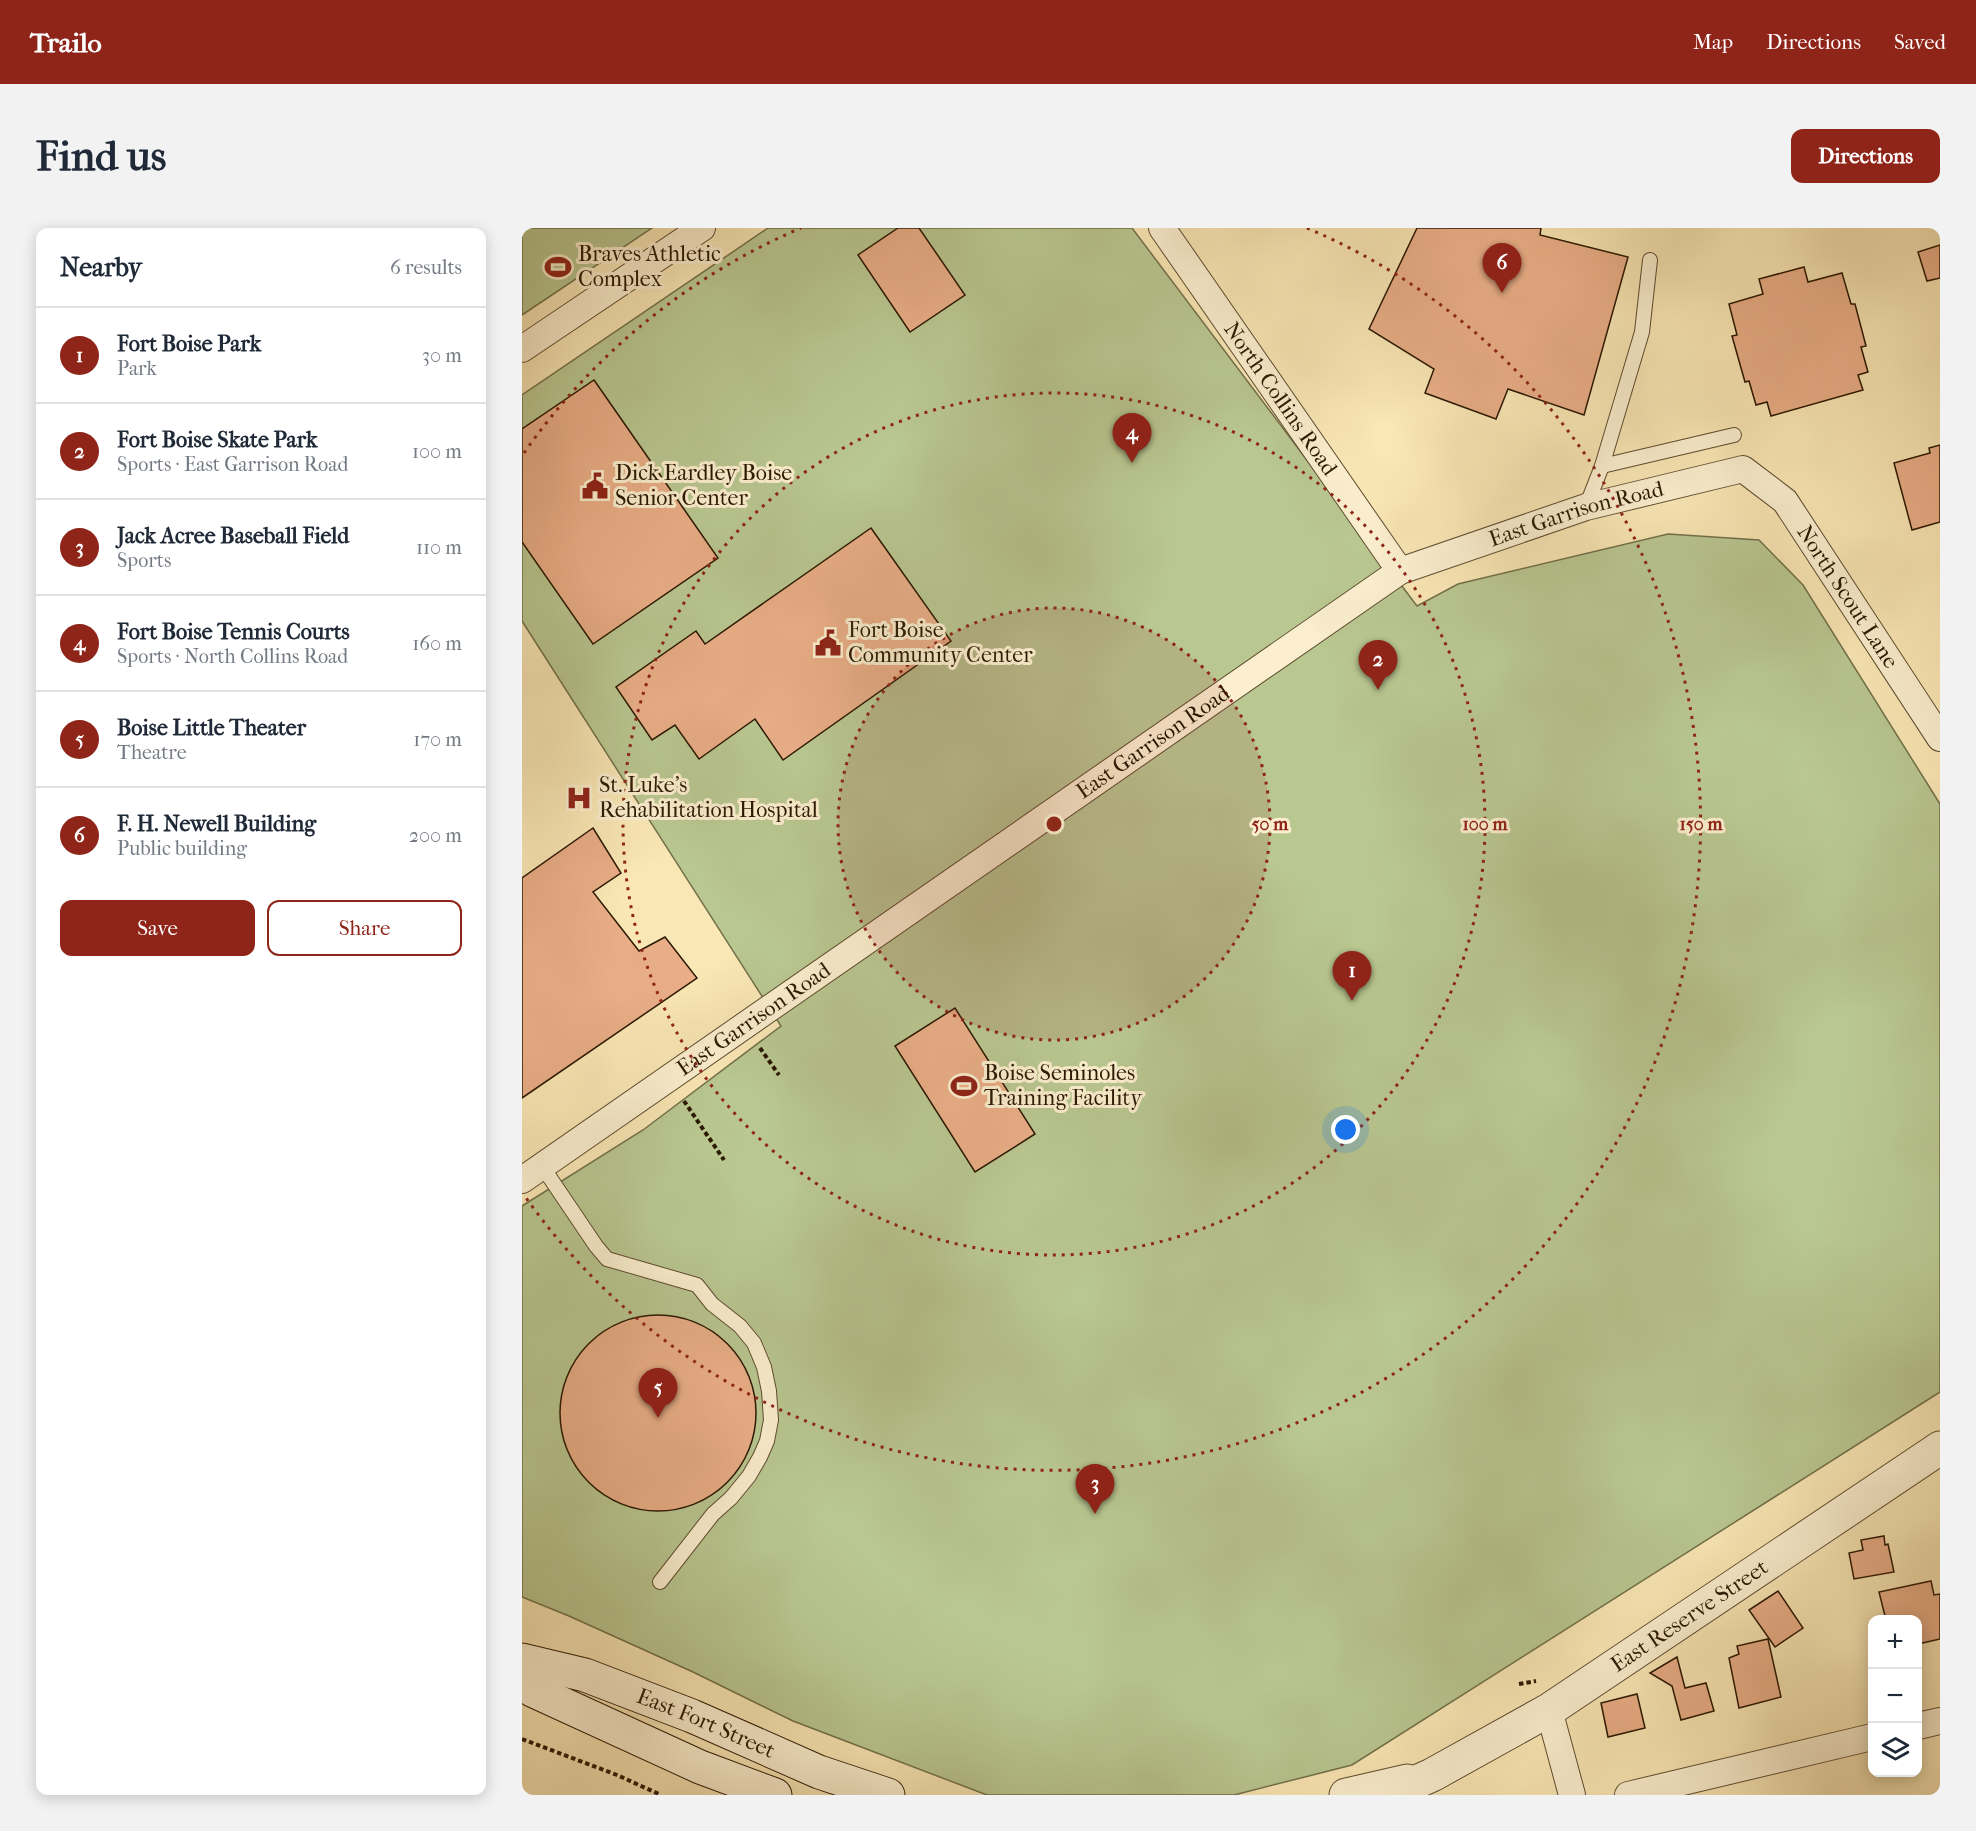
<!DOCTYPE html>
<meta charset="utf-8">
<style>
:root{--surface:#fff;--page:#f2f2f3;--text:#1f2937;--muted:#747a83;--line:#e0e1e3;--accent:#8f2418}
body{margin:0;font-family:"IM FELL French Canon",serif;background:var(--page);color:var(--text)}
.controls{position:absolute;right:18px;bottom:18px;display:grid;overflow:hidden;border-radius:12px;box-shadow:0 3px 15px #0003}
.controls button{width:54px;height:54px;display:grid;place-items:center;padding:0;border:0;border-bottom:2px solid var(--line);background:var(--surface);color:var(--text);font:30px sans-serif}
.you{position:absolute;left:824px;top:902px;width:21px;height:21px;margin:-15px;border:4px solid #fff;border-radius:50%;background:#1a73e8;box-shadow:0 0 0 9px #1a73e833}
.badge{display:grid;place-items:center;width:39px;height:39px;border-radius:50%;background:var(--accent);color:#fff;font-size:20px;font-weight:700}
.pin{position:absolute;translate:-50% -50px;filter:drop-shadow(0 2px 3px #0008)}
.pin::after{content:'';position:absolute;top:32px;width:21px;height:18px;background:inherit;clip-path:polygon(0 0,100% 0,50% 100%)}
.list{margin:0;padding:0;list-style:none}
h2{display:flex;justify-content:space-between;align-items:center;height:78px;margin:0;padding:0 24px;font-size:26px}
h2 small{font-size:20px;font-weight:400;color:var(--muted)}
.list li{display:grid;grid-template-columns:39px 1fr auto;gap:18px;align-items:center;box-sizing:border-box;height:96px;padding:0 24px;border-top:2px solid var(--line)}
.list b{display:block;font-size:22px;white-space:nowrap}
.list p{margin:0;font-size:20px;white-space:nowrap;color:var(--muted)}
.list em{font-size:20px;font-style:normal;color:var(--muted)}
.actions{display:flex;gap:12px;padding:18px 24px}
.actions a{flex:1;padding:14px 0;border:2px solid var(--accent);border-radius:12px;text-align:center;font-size:21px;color:var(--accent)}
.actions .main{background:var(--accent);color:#fff}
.icon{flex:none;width:33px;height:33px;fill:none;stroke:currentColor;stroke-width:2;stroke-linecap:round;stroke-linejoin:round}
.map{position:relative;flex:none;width:1418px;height:1567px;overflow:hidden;border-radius:12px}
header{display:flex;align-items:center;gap:36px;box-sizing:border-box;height:84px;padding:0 30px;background:var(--accent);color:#fff}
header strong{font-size:28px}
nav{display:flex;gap:33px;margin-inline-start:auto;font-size:21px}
.intro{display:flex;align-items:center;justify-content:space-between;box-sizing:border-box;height:144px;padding:0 36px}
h1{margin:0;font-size:42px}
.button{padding:15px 27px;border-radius:12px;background:var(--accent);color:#fff;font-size:21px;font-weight:700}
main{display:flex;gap:36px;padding:0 36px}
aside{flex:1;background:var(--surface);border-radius:12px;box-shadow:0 3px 15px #0003}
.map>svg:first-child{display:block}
.green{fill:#b9c791;stroke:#72704a;stroke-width:1.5}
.building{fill:#e9ae87;stroke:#2b1802;stroke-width:1.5}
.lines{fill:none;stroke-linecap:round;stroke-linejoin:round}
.service-casing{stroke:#5e4c2f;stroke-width:16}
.minor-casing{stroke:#5e4c2f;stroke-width:28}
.tertiary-casing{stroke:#5e4c2f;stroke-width:35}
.secondary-casing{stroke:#2b1802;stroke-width:35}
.path{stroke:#2b1802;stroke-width:4;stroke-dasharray:4.5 3;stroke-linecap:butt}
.service{stroke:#fbefcf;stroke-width:14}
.minor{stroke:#fbefcf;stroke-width:26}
.tertiary{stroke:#fbefcf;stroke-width:33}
.secondary{stroke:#fbefcf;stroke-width:33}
.ring{fill:none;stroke:#8f2418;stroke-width:3;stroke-dasharray:3 6}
.labels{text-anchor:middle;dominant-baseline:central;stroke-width:6;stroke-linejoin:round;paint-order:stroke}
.poi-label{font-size:22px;fill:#2b1802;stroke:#fbefcf;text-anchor:start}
.street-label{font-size:22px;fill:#2b1802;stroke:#fbefcf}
.centre{fill:#8f2418;stroke:#fbefcf;stroke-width:3}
.ring-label{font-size:18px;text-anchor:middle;font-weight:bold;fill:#8f2418;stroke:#fbefcf;stroke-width:6;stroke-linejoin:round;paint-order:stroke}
</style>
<header>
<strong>Trailo</strong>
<nav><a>Map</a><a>Directions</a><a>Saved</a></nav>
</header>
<div class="intro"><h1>Find us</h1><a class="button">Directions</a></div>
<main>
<aside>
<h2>Nearby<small>6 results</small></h2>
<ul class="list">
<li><span class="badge">1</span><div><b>Fort Boise Park</b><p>Park</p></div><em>30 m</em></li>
<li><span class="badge">2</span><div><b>Fort Boise Skate Park</b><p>Sports · East Garrison Road</p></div><em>100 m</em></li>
<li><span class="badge">3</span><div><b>Jack Acree Baseball Field</b><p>Sports</p></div><em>110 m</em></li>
<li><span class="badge">4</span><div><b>Fort Boise Tennis Courts</b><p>Sports · North Collins Road</p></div><em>160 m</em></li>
<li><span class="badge">5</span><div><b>Boise Little Theater</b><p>Theatre</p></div><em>170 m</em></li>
<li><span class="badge">6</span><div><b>F. H. Newell Building</b><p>Public building</p></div><em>200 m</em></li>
</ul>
<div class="actions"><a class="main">Save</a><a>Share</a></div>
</aside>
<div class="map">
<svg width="1418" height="1567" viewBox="0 0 1418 1567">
<rect width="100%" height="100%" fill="#f9e7b5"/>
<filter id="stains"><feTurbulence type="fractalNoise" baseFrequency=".00333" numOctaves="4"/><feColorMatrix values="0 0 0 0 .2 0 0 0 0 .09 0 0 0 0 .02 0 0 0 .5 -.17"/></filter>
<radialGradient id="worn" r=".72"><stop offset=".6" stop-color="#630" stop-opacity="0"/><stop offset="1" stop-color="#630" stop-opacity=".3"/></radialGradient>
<g class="green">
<polygon points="0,0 130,0 0,87"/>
<polygon points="246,0 610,0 895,378 936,356 1146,306 1237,312 1281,357 1418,576 1418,1164 830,1537 712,1567 465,1567 271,1493 171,1444 47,1388 0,1369 0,978 121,902 259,798 0,393 0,167"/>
</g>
<g class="building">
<polygon points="376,0 397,0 443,67 388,104 336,27"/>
<polygon points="895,0 1019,0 1018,7 1106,29 1062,187 986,161 974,191 903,165 912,141 847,101"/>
<polygon points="1418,17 1418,50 1405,53 1396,24"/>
<polygon points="1282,39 1286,54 1320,45 1329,76 1333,76 1344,118 1339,119 1346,144 1336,147 1341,162 1249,188 1245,174 1234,177 1227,153 1223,154 1210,108 1215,107 1207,76 1241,66 1237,51"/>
<polygon points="72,152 196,330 71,416 0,314 0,201"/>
<polygon points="1418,217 1418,294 1390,302 1372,235 1408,225 1407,220"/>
<polygon points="349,300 429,413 261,532 233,491 177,531 153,497 130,512 94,459 174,403 183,416"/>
<polygon points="71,600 99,645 71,664 117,723 143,709 175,750 0,870 0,650"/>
<polygon points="433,780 513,906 453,944 373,818"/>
<circle cx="136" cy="1185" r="98"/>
<polygon points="1362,1308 1363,1317 1366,1316 1372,1344 1332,1351 1327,1325 1341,1322 1339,1312"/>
<polygon points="1409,1353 1412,1367 1418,1366 1418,1411 1396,1416 1396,1392 1364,1392 1357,1364"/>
<polygon points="1256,1363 1281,1400 1253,1419 1227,1382"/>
<polygon points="1246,1411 1259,1469 1217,1480 1207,1430 1217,1426 1215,1418"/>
<polygon points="1155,1429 1163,1460 1184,1455 1192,1483 1159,1492 1150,1458 1128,1445"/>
<polygon points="1115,1466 1123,1500 1086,1509 1079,1475"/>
</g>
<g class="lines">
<g class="service-casing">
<g id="service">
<polyline points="1080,238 1212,207"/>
<polyline points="1064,279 1080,238 1120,104 1128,32"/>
<polyline points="20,938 74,1018 85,1031 175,1057 190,1076 218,1098 232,1115 242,1139 247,1163 249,1192 245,1213 238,1229 227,1248 209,1270 191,1286 138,1354"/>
</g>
</g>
<g class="minor-casing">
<g id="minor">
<path id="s1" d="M640,0L878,343"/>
<polyline points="0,121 180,0"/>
<path id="s2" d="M0,952L878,343L1064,279L1221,241L1263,273L1418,510"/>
<polyline points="1027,1482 1050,1567"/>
<polyline points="1396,1498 1418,1493"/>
<polyline points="1106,1567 1350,1509"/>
</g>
</g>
<g class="tertiary-casing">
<g id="tertiary">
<polyline points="824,1567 885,1553"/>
<path id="s3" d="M865,1567L910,1547L1027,1482L1418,1220"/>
</g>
</g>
<g class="secondary-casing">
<g id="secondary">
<path id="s4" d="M0,1432L63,1447L170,1488L297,1544L366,1567"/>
<polyline points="0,1454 10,1462 178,1539 253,1567"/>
</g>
</g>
<g class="path">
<polyline points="238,820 257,847"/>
<polyline points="162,873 202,932"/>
<polyline points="997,1456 1014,1453"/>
<polyline points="0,1511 95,1547 139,1567"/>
</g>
<use href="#service" class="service"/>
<use href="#minor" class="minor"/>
<use href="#tertiary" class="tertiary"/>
<use href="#secondary" class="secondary"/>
</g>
<circle cx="532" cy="596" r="216" fill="#8f2418" fill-opacity=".12"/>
<g class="ring">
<circle cx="532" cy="596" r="216"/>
<circle cx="532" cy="596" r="431"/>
<path d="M2 225A647 647 0 0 1 279 0M785 0A647 647 0 1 1 2 967"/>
</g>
<defs>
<g id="stadium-bare" transform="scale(2.07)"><path d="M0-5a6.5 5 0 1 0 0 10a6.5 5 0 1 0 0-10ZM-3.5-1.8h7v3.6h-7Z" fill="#8f2418" stroke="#fbefcf" stroke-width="2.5" paint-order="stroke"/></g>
<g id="civic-bare" transform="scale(2.07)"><path d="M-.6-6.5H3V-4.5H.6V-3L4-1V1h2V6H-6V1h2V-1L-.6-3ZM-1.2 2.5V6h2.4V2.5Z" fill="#8f2418" stroke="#fbefcf" stroke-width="2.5" paint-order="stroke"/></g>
<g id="hospital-bare" transform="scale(2.07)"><path d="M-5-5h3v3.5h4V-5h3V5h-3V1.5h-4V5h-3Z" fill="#8f2418" stroke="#fbefcf" stroke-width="2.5" paint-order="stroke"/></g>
</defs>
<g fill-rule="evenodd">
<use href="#stadium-bare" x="36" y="39"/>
<use href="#civic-bare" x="73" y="258"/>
<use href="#civic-bare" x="306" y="415"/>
<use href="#hospital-bare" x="57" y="570"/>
<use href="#stadium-bare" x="442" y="858"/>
</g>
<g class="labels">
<g class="poi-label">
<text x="56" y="26">Braves Athletic<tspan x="56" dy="25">Complex</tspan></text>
<text x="93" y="245">Dick Eardley Boise<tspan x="93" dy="25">Senior Center</tspan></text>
<text x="326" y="402">Fort Boise<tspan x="326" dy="25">Community Center</tspan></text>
<text x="77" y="557">St. Luke’s<tspan x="77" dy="25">Rehabilitation Hospital</tspan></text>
<text x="462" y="845">Boise Seminoles<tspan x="462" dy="25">Training Facility</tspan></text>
</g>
<g class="street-label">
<text stroke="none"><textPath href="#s1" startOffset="208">North Collins Road</textPath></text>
<text stroke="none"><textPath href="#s2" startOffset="1254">East Garrison Road</textPath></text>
<text stroke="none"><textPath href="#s2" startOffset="1594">North Scout Lane</textPath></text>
<text stroke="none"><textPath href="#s2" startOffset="768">East Garrison Road</textPath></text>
<text stroke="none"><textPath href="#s2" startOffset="282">East Garrison Road</textPath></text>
<text stroke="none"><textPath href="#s3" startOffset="352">East Reserve Street</textPath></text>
<text stroke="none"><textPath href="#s4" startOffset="195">East Fort Street</textPath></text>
</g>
</g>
<circle cx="532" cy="596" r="9" class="centre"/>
<g class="ring-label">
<text x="748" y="602">50 m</text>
<text x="963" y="602">100 m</text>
<text x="1179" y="602">150 m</text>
</g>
<rect width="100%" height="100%" filter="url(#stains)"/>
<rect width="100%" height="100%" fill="url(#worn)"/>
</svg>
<div class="controls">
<button>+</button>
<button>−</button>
<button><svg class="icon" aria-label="layers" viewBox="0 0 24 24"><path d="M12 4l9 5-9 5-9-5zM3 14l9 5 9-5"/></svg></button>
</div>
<div class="you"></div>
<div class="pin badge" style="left:830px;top:773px">1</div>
<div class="pin badge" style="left:856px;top:462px">2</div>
<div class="pin badge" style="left:573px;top:1286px">3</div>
<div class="pin badge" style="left:610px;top:235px">4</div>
<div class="pin badge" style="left:136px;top:1190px">5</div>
<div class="pin badge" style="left:980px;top:65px">6</div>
</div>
</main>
